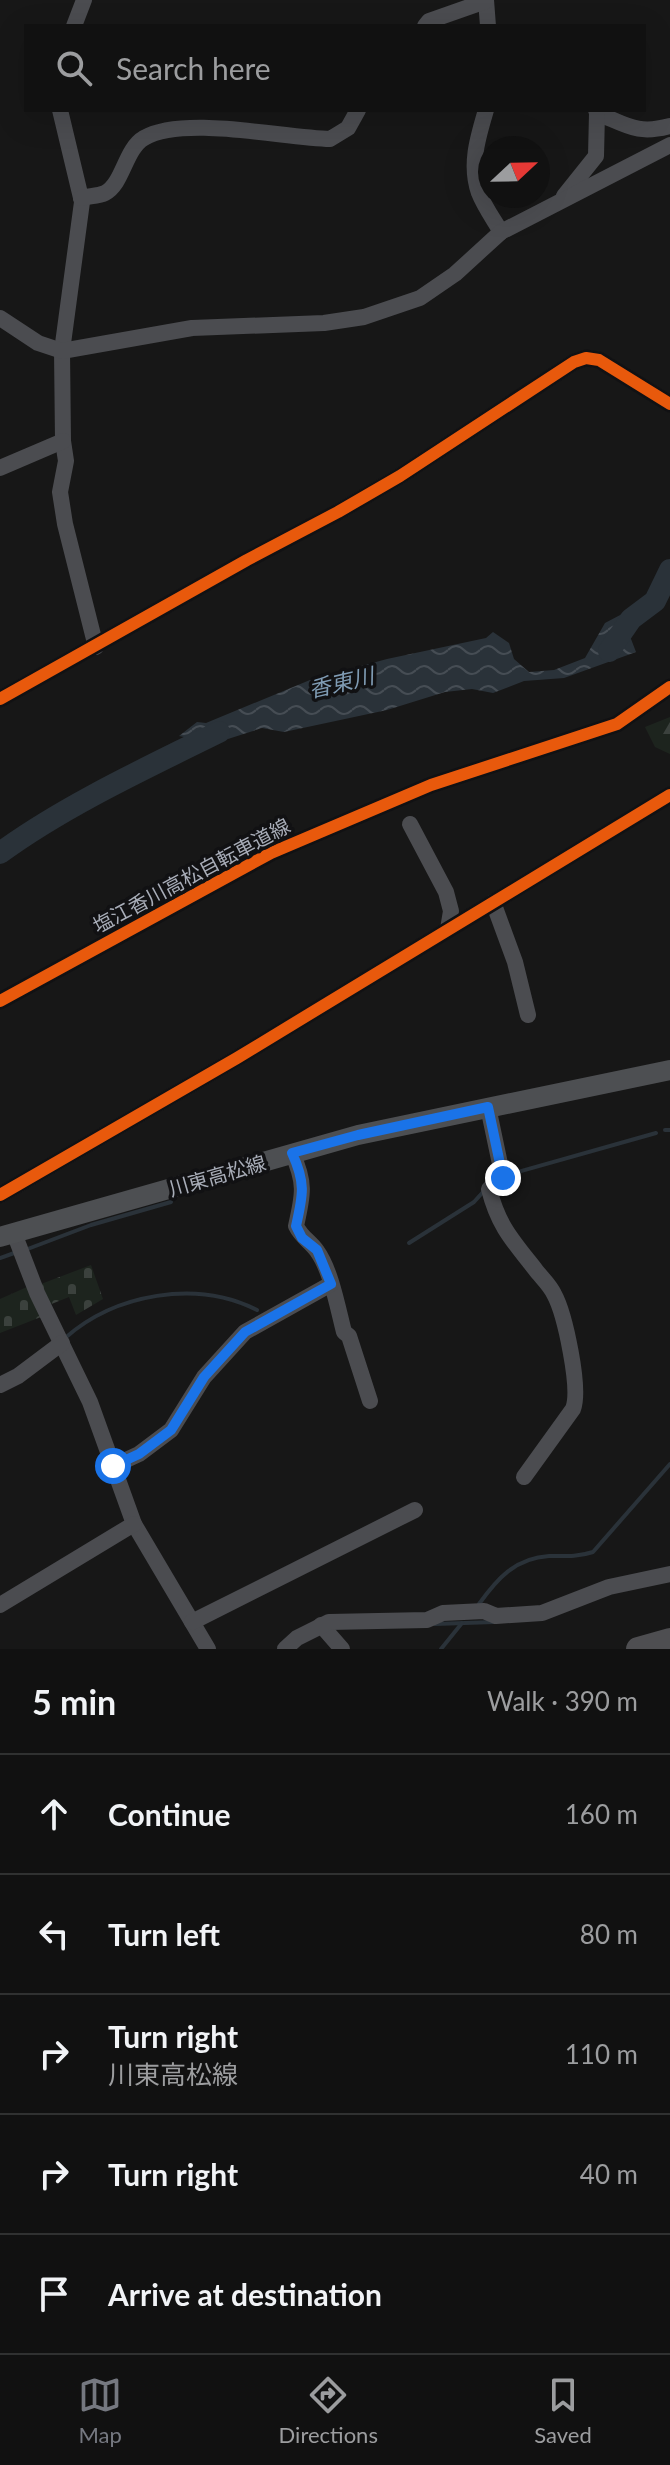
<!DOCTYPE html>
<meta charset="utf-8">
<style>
:root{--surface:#111;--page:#1e1f1f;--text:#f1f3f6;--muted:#9c9d9f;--line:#303131;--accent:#757880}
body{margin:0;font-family:Lato,"Noto Sans JP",sans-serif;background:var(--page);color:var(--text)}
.compass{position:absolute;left:478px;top:136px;width:72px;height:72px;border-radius:50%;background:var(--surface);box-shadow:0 8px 32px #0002;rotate:68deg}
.stop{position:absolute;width:24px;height:24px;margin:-18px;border:6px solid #1a73e8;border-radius:50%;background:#fff}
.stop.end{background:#1a73e8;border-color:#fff;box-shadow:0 2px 8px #0008}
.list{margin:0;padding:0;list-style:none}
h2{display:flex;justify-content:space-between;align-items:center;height:104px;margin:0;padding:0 32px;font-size:34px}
h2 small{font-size:26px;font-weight:400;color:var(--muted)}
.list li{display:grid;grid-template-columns:52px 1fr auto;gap:24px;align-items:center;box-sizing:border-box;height:120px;padding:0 32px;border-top:2px solid var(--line)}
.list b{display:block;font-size:30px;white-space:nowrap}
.list p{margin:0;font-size:26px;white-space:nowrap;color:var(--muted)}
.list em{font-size:26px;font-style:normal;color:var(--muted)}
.icon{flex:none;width:44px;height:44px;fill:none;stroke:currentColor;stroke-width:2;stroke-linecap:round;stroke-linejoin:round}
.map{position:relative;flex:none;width:670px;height:1649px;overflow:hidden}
.search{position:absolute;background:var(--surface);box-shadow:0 8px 32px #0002;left:24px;right:24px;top:24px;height:88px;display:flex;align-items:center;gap:20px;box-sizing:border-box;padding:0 28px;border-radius:0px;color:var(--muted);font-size:30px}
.sheet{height:704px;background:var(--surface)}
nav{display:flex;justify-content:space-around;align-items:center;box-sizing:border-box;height:112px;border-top:2px solid var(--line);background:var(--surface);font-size:22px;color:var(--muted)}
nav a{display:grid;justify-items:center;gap:4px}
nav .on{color:var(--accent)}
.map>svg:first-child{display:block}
.forest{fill:url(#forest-firs)}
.cemetery{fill:url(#cemetery-stones)}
.water{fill:url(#water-waves)}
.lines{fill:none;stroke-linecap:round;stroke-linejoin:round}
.stream{stroke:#2a3239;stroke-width:4}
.river{stroke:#2a3239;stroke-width:22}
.minor{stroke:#4b4c50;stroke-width:16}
.major{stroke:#4d4f52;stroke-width:20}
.highway{stroke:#4e4e51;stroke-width:24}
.cycleway-casing{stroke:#111113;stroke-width:17}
.cycleway{stroke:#e8590c;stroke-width:12}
.route{stroke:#1a73e8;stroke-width:10}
.labels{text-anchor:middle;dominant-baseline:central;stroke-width:7;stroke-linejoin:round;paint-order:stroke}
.street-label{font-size:20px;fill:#a8adb8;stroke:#111113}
.water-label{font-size:22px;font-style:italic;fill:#7f9bb3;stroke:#111113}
</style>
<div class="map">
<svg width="670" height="1649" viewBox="0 0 670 1649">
<defs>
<pattern id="forest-firs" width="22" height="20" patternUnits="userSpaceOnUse" patternTransform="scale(2)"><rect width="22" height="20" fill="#1d241e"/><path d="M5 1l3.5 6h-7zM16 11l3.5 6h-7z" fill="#3b413d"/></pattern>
<pattern id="cemetery-stones" width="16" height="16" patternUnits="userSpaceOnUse" patternTransform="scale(2)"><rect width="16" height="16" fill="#1d241e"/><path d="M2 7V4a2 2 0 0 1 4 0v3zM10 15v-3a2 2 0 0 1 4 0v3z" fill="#3b413d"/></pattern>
<pattern id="water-waves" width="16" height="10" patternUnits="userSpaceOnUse" patternTransform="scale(2)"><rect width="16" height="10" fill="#2a3239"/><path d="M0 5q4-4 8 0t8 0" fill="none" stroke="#464d54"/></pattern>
</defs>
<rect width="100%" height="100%" fill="#171717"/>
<polygon class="forest" points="670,717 670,754 655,747 645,727"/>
<g class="cemetery">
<polygon points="91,1265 103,1299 76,1315 69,1297 49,1305 41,1284"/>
<polygon points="27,1287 41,1317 0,1333 0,1299"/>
</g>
<polygon class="water" points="624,613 626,626 636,652 564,678 524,681 493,693 472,689 445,692 387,710 284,732 262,728 203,747 189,743 189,738 179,736 197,722 206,723 310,680 387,659 486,638 493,632 509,643 514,659 529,672 554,670 585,658 605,623"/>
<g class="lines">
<g class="stream">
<polyline points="665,1130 670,1130"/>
<polyline points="507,1175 656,1133"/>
<polyline points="409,1243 474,1202 483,1192"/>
<polyline points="25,1250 91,1225 171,1202"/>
<polyline points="0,1258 17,1252"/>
<path d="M65,1338C115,1294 196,1279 257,1310"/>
<path d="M479,1604C497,1579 515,1558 549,1556C564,1556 578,1557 593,1552L670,1464"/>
<polyline points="435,1624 494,1622"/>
<polyline points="441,1649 462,1623"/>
</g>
<g class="river">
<polyline points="609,651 631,619 655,601 670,570"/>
<path d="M0,853C64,806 148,767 219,732"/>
</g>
<g class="minor">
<polyline points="486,0 488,26"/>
<polyline points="74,26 84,0"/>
<polyline points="425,26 429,21 486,1"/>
<polyline points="60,110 82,202 62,351 63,441 66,461 60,492 65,524 96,647"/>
<path d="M486,110C478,137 469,165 479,193C484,206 494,220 501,232"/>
<path d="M596,110L597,113C627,125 637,135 670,126"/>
<polyline points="564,196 596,156 597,113"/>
<path d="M81,198C88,196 99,196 105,193C123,184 125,149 144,138C184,115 283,138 330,139L348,128L358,110"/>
<polyline points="0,318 38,343 62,351 192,328 324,323 364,317 420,298 455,274 501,232 670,145"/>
<polyline points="0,468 63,441"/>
<polyline points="0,699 247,560 338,512 400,476 574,362 586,358 599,360 670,404"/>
<polyline points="410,824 446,892 451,911 448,929"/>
<polyline points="493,902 515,962 528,1015"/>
<path d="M488,1107L503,1178L489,1189C498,1225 512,1240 535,1269C541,1277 550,1285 554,1294C565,1314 581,1389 573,1409L524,1477"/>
<path d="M292,1153C306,1183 303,1195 296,1226C302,1238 310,1241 317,1251C331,1270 338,1309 344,1332L349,1336L370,1401"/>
<polyline points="0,1195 237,1058 670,795"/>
<polyline points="14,1233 37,1293 90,1402 134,1524 208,1649"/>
<polyline points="0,1385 18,1376 62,1343"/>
<polyline points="113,1466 139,1454 171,1430 204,1377 245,1332 331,1284"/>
<polyline points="0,1605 134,1524"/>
<polyline points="192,1622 415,1510"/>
<polyline points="321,1625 342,1649"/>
<polyline points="285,1649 297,1638 329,1622 427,1620 443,1613 484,1611 496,1616 542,1613 609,1587 670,1574"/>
</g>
<polyline class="major" points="0,1237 358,1135 670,1070"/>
<polyline class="highway" points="638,1649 670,1640"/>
<g class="cycleway-casing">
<g id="cycleway">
<polyline points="0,699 247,560 338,512 400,476 574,362 586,358 599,360 670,404"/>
<polyline points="0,1001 271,853 431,785 617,724 670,687"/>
<polyline points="0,1195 237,1058 670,795"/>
</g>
</g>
<use href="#cycleway" class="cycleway"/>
</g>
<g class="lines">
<path class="route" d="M113,1466L139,1454L171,1430L204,1377L245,1332L331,1284L317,1250L302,1238L296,1226C303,1195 306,1183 292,1153L358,1135L488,1107L503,1178"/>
</g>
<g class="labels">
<g class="street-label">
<text transform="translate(191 875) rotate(-28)">塩江香川高松自転車道線</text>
<text transform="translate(217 1175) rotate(-16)">川東高松線</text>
</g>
<g class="water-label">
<text transform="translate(341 682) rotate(-13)">香東川</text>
</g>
</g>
</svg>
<svg class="compass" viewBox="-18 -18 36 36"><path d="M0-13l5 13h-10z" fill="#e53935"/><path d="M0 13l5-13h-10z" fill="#9c9d9f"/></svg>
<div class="stop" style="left:113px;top:1466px"></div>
<div class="stop end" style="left:503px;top:1178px"></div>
<div class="search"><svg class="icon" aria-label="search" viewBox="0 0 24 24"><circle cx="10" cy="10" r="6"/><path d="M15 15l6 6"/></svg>Search here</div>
</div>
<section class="sheet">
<h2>5 min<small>Walk · 390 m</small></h2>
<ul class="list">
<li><svg class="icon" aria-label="ahead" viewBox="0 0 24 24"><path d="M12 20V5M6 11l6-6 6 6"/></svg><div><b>Continue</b></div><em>160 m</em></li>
<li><svg class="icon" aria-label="left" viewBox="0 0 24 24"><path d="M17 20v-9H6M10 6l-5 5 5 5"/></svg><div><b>Turn left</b></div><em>80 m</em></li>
<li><svg class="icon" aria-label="right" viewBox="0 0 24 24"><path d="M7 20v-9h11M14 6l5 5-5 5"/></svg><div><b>Turn right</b><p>川東高松線</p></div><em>110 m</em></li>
<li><svg class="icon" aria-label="right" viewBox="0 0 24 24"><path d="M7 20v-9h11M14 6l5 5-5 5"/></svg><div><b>Turn right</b></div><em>40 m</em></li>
<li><svg class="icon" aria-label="arrive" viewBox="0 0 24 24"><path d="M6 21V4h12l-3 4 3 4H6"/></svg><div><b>Arrive at destination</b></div></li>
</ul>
</section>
<nav>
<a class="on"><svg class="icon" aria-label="map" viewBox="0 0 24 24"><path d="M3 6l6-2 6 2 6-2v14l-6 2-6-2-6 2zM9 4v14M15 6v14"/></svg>Map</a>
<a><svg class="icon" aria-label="directions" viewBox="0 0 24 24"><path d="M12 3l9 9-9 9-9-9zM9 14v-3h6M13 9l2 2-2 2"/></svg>Directions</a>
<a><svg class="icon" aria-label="saved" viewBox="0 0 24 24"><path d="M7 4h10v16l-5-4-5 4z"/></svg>Saved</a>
</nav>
